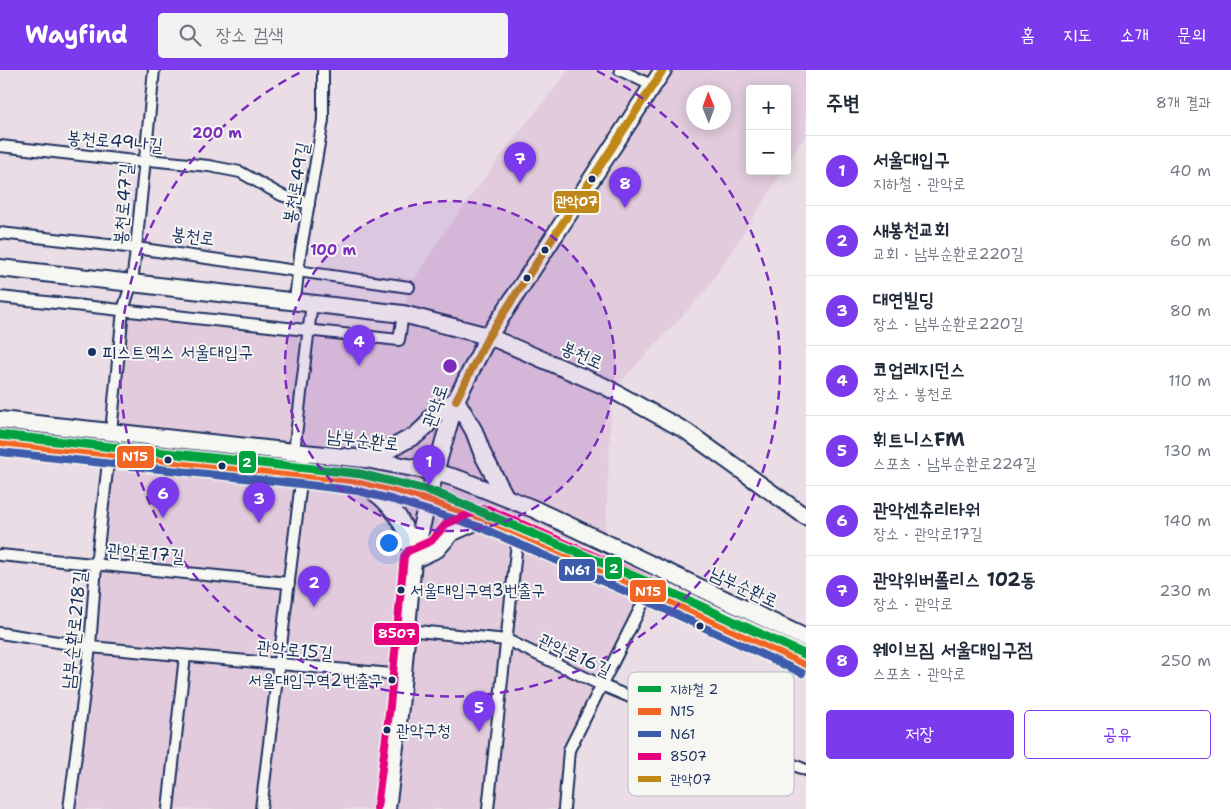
<!DOCTYPE html>
<html lang="ko">
<meta charset="utf-8">
<style>
:root{--surface:#fff;--page:#f2f2f3;--text:#1f2937;--muted:#747a83;--line:#e0e1e3;--accent:#7c3aed}
body{margin:0;font-family:"Shantell Sans","Poor Story",sans-serif;background:var(--page);color:var(--text)}
.controls{position:absolute;right:15px;top:15px;display:grid;overflow:hidden;border-radius:5px;box-shadow:0 2px 12px #0003}
.controls button{width:45px;height:45px;display:grid;place-items:center;padding:0;border:0;border-bottom:1px solid var(--line);background:var(--surface);color:var(--text);font:25px sans-serif}
.compass{position:absolute;left:686px;top:15px;width:45px;height:45px;border-radius:50%;background:var(--surface);box-shadow:0 2px 12px #0003;rotate:359deg}
.you{position:absolute;left:388px;top:472px;width:18px;height:18px;margin:-12px;border:4px solid #fff;border-radius:50%;background:#1a73e8;box-shadow:0 0 0 8px #1a73e833}
.badge{display:grid;place-items:center;width:32px;height:32px;border-radius:50%;background:var(--accent);color:#fff;font-size:16px;font-weight:700}
.pin{position:absolute;translate:-50% -41px;filter:drop-shadow(0 1px 2px #0008)}
.pin::after{content:'';position:absolute;top:26px;width:18px;height:15px;background:inherit;clip-path:polygon(0 0,100% 0,50% 100%)}
.list{margin:0;padding:0;list-style:none}
h2{display:flex;justify-content:space-between;align-items:center;height:65px;margin:0;padding:0 20px;font-size:21px}
h2 small{font-size:16px;font-weight:400;color:var(--muted)}
.list li{display:grid;grid-template-columns:32px 1fr auto;gap:15px;align-items:center;box-sizing:border-box;height:70px;padding:0 20px;border-top:1px solid var(--line)}
.list b{display:block;font-size:19px;white-space:nowrap}
.list p{margin:0;font-size:16px;white-space:nowrap;color:var(--muted)}
.list em{font-size:16px;font-style:normal;color:var(--muted)}
.actions{display:flex;gap:10px;padding:15px 20px}
.actions a{flex:1;padding:11px 0;border:1px solid var(--accent);border-radius:5px;text-align:center;font-size:18px;color:var(--accent)}
.actions .main{background:var(--accent);color:#fff}
.icon{flex:none;width:28px;height:28px;fill:none;stroke:currentColor;stroke-width:2;stroke-linecap:round;stroke-linejoin:round}
.map{position:relative;flex:none;width:806px;height:739px;overflow:hidden}
header{display:flex;align-items:center;gap:30px;box-sizing:border-box;height:70px;padding:0 25px;background:var(--accent);color:#fff}
header strong{font-size:24px}
nav{display:flex;gap:28px;margin-inline-start:auto;font-size:18px}
.search{width:350px;height:45px;background:var(--page);display:flex;align-items:center;gap:12px;box-sizing:border-box;padding:0 18px;border-radius:5px;color:var(--muted);font-size:19px}
main{display:flex}
aside{flex:1;background:var(--surface)}
.map>svg:first-child{display:block}
.built{fill:#e1cbdc;fill-rule:evenodd}
.lines{fill:none;stroke-linecap:round;stroke-linejoin:round}
.street-casing{stroke:#1b2f5e;stroke-width:14}
.secondary-casing{stroke:#1b2f5e;stroke-width:19}
.primary-casing{stroke:#1b2f5e;stroke-width:20}
.street{stroke:#f6f6f2;stroke-width:10}
.secondary{stroke:#f6f6f2;stroke-width:15}
.primary{stroke:#f6f6f2;stroke-width:16}
.bus-1-casing{stroke:#f6f6f2;stroke-width:11}
.bus-2-casing{stroke:#f6f6f2;stroke-width:11}
.bus-3-casing{stroke:#f6f6f2;stroke-width:11}
.bus-4-casing{stroke:#f6f6f2;stroke-width:11}
.bus-1{stroke:#f26522;stroke-width:8}
.bus-2{stroke:#3d5bab;stroke-width:8}
.bus-3{stroke:#e5007d;stroke-width:8}
.bus-4{stroke:#c08818;stroke-width:8}
.metro-1-casing{stroke:#f6f6f2;stroke-width:12}
.metro-1{stroke:#00a23f;stroke-width:9}
.ring{fill:none;stroke:#7b2cbf;stroke-width:2.5;stroke-dasharray:9 6}
.bus-dot{fill:#1b2f5e;stroke:#f6f6f2;stroke-width:2}
.labels{text-anchor:middle;dominant-baseline:central;stroke-width:4;stroke-linejoin:round;paint-order:stroke}
.bus-label{font-size:17px;fill:#1b2f5e;stroke:#f6f6f2;text-anchor:start}
.street-label{font-size:18px;fill:#1b2f5e;stroke:#f6f6f2}
.poi-label{font-size:18px;fill:#1b2f5e;stroke:#f6f6f2;text-anchor:start}
.key{fill:#f6f6f2;stroke:#b4bac6;stroke-width:1}
.key-label{font-size:14px;fill:#1b2f5e}
.centre{fill:#7b2cbf;stroke:#f6f6f2;stroke-width:2.5}
.ring-label{font-size:15px;text-anchor:middle;font-weight:bold;fill:#7b2cbf;stroke:#f6f6f2;stroke-width:4;stroke-linejoin:round;paint-order:stroke}
.line-badge{stroke:#f6f6f2;stroke-width:2}
.badge-label{font-size:14px;text-anchor:middle;font-weight:bold;fill:#fff}
</style>
<header>
<strong>Wayfind</strong>
<div class="search"><svg class="icon" aria-label="search" viewBox="0 0 24 24"><circle cx="10" cy="10" r="6"/><path d="M15 15l6 6"/></svg>장소 검색</div>
<nav><a>홈</a><a>지도</a><a>소개</a><a>문의</a></nav>
</header>
<main>
<div class="map">
<svg width="806" height="739" viewBox="0 0 806 739">
<rect width="100%" height="100%" fill="#eadde5"/>
<filter id="ink" filterUnits="userSpaceOnUse"><feTurbulence type="fractalNoise" baseFrequency=".02" numOctaves="2"/><feDisplacementMap in="SourceGraphic" scale="10" xChannelSelector="R" yChannelSelector="G"/><feConvolveMatrix kernelMatrix="1 2 1 2 8 2 1 2 1" color-interpolation-filters="sRGB"/></filter>
<g filter="url(#ink)">
<path class="built" d="M569,0H806V65L787,94V19H750V101H783L707,219L612,321L606,454L599,499L649,521L569,680L564,739H69L123,240L398,270L409,217L447,159L509,75ZM694,22H724V52H694Z"/>
<g class="lines">
<g class="street-casing">
<g id="street">
<polyline points="620,0 653,16"/>
<polyline points="0,76 143,92 149,90 209,96 240,102 281,125 309,134"/>
<polyline points="0,163 136,178 409,217"/>
<polyline points="0,227 399,270 403,244"/>
<polyline points="295,230 300,185 323,50 323,0"/>
<polyline points="111,362 123,240 132,212 135,188 154,0"/>
<polyline points="294,382 312,232"/>
<polyline points="0,485 289,513"/>
<polyline points="407,560 507,570 601,615 806,700"/>
<polyline points="0,563 90,577 403,605"/>
<polyline points="69,739 90,577 96,495 109,384"/>
<polyline points="168,739 185,586"/>
<polyline points="261,739 302,404"/>
<polyline points="488,739 518,463"/>
<polyline points="564,739 569,680 649,521"/>
</g>
</g>
<g class="secondary-casing">
<polyline id="secondary" points="488,266 604,316 686,361 806,447"/>
</g>
<g class="primary-casing">
<g id="primary">
<polyline points="0,198 403,244 488,266"/>
<polyline points="456,330 474,361 483,385 505,426"/>
<polyline points="0,350 294,382 365,389 435,402 459,409 534,439 806,568"/>
<polyline points="0,372 302,404 360,411 397,420 484,448 649,521 806,594"/>
<polyline points="367,388 386,381 416,365 427,355 433,345 456,330"/>
<path d="M366,416C383,427 397,441 405,460C409,468 410,479 412,487"/>
<polyline points="413,490 437,479 451,463 484,448"/>
<polyline points="387,739 400,637 413,490 435,402 456,330 488,267 663,0"/>
</g>
</g>
<use href="#street" class="street"/>
<use href="#secondary" class="secondary"/>
<use href="#primary" class="primary"/>
<g class="bus-1-casing">
<polyline id="bus-1" points="0,372 360,411 397,420 484,448 649,521 806,594"/>
</g>
<g class="bus-2-casing">
<polyline id="bus-2" points="0,382 301,414 358,421 394,430 480,457 645,530 802,603"/>
</g>
<g class="bus-3-casing">
<polyline id="bus-3" points="377,738 390,636 404,486 408,481 431,471 446,454 481,439 488,439 653,512 806,583"/>
</g>
<g class="bus-4-casing">
<polyline id="bus-4" points="456,330 488,267 663,0"/>
</g>
<use href="#bus-1" class="bus-1"/>
<use href="#bus-2" class="bus-2"/>
<use href="#bus-3" class="bus-3"/>
<use href="#bus-4" class="bus-4"/>
<g class="metro-1-casing">
<polyline id="metro-1" points="0,365 361,404 434,422 657,516 806,585"/>
</g>
<use href="#metro-1" class="metro-1"/>
</g>
</g>
<circle cx="450" cy="296" r="165" fill="#7b2cbf" fill-opacity=".12"/>
<g class="ring">
<circle cx="450" cy="296" r="165"/>
<path d="M597 1A330 330 0 1 1 303 1"/>
</g>
<g class="bus-dot">
<circle cx="592" cy="109" r="4.5"/>
<circle cx="545" cy="180" r="4.5"/>
<circle cx="527" cy="208" r="4.5"/>
<circle cx="92" cy="282" r="5"/>
<circle cx="168" cy="390" r="4.5"/>
<circle cx="222" cy="396" r="4.5"/>
<circle cx="401" cy="520" r="4.5"/>
<circle cx="700" cy="556" r="4.5"/>
<circle cx="392" cy="610" r="4.5"/>
<circle cx="387" cy="660" r="4.5"/>
</g>
<g class="labels">
<g class="bus-label">
<text x="410" y="520">서울대입구역3번출구</text>
<text x="383" y="610" text-anchor="end">서울대입구역2번출구</text>
<text x="396" y="660">관악구청</text>
</g>
<g class="street-label">
<text transform="translate(115 71) rotate(5)">봉천로49나길</text>
<text transform="translate(296 113) rotate(-80)">봉천로49길</text>
<text transform="translate(123 134) rotate(-85)">봉천로47길</text>
<text transform="translate(193 166) rotate(8)">봉천로</text>
<text transform="translate(582 285) rotate(24)">봉천로</text>
<text transform="translate(435 336) rotate(-71)">관악로</text>
<text transform="translate(363 370) rotate(7)">남부순환로</text>
<text transform="translate(146 483) rotate(5)">관악로17길</text>
<text transform="translate(744 517) rotate(25)">남부순환로</text>
<text transform="translate(74 560) rotate(-84)">남부순환로218길</text>
<text transform="translate(295 580) rotate(5)">관악로15길</text>
<text transform="translate(575 585) rotate(25)">관악로16길</text>
</g>
<g class="poi-label">
<text x="102" y="282">피스트엑스 서울대입구</text>
</g>
</g>
<rect x="628" y="602" width="166" height="124" rx="8" class="key"/>
<rect x="638" y="616" width="23" height="6" fill="#00a23f"/>
<rect x="638" y="638" width="23" height="7" fill="#f26522"/>
<rect x="638" y="661" width="23" height="6" fill="#3d5bab"/>
<rect x="638" y="683" width="23" height="7" fill="#e5007d"/>
<rect x="638" y="706" width="23" height="6" fill="#c08818"/>
<g class="key-label">
<text x="670" y="624">지하철 2</text>
<text x="670" y="646">N15</text>
<text x="670" y="669">N61</text>
<text x="670" y="691">8507</text>
<text x="670" y="714">관악07</text>
</g>
<circle cx="450" cy="296" r="8" class="centre"/>
<g class="ring-label">
<text x="217" y="68">200 m</text>
<text x="333" y="185">100 m</text>
</g>
<g class="line-badge">
<rect x="553" y="120" width="47" height="24" rx="5" fill="#c08818"/>
<rect x="116" y="375" width="39" height="24" rx="5" fill="#f26522"/>
<rect x="238" y="380" width="19" height="24" rx="5" fill="#00a23f"/>
<rect x="604" y="486" width="19" height="24" rx="5" fill="#00a23f"/>
<rect x="558" y="488" width="38" height="24" rx="5" fill="#3d5bab"/>
<rect x="629" y="509" width="38" height="24" rx="5" fill="#f26522"/>
<rect x="373" y="552" width="47" height="24" rx="5" fill="#e5007d"/>
</g>
<g class="badge-label">
<text x="577" y="136">관악07</text>
<text x="135" y="391">N15</text>
<text x="247" y="397">2</text>
<text x="614" y="503">2</text>
<text x="577" y="505">N61</text>
<text x="648" y="526">N15</text>
<text x="397" y="568">8507</text>
</g>
</svg>
<div class="controls">
<button>+</button>
<button>−</button>
</div>
<svg class="compass" viewBox="-18 -18 36 36"><path d="M0-13l5 13h-10z" fill="#e53935"/><path d="M0 13l5-13h-10z" fill="#747a83"/></svg>
<div class="you"></div>
<div class="pin badge" style="left:429px;top:416px">1</div>
<div class="pin badge" style="left:314px;top:537px">2</div>
<div class="pin badge" style="left:259px;top:453px">3</div>
<div class="pin badge" style="left:359px;top:296px">4</div>
<div class="pin badge" style="left:479px;top:662px">5</div>
<div class="pin badge" style="left:163px;top:448px">6</div>
<div class="pin badge" style="left:520px;top:113px">7</div>
<div class="pin badge" style="left:625px;top:138px">8</div>
</div>
<aside>
<h2>주변<small>8개 결과</small></h2>
<ul class="list">
<li><span class="badge">1</span><div><b>서울대입구</b><p>지하철 · 관악로</p></div><em>40 m</em></li>
<li><span class="badge">2</span><div><b>새봉천교회</b><p>교회 · 남부순환로220길</p></div><em>60 m</em></li>
<li><span class="badge">3</span><div><b>대연빌딩</b><p>장소 · 남부순환로220길</p></div><em>80 m</em></li>
<li><span class="badge">4</span><div><b>코업레지던스</b><p>장소 · 봉천로</p></div><em>110 m</em></li>
<li><span class="badge">5</span><div><b>휘트니스FM</b><p>스포츠 · 남부순환로224길</p></div><em>130 m</em></li>
<li><span class="badge">6</span><div><b>관악센츄리타워</b><p>장소 · 관악로17길</p></div><em>140 m</em></li>
<li><span class="badge">7</span><div><b>관악위버폴리스 102동</b><p>장소 · 관악로</p></div><em>230 m</em></li>
<li><span class="badge">8</span><div><b>웨이브짐 서울대입구점</b><p>스포츠 · 관악로</p></div><em>250 m</em></li>
</ul>
<div class="actions"><a class="main">저장</a><a>공유</a></div>
</aside>
</main>
